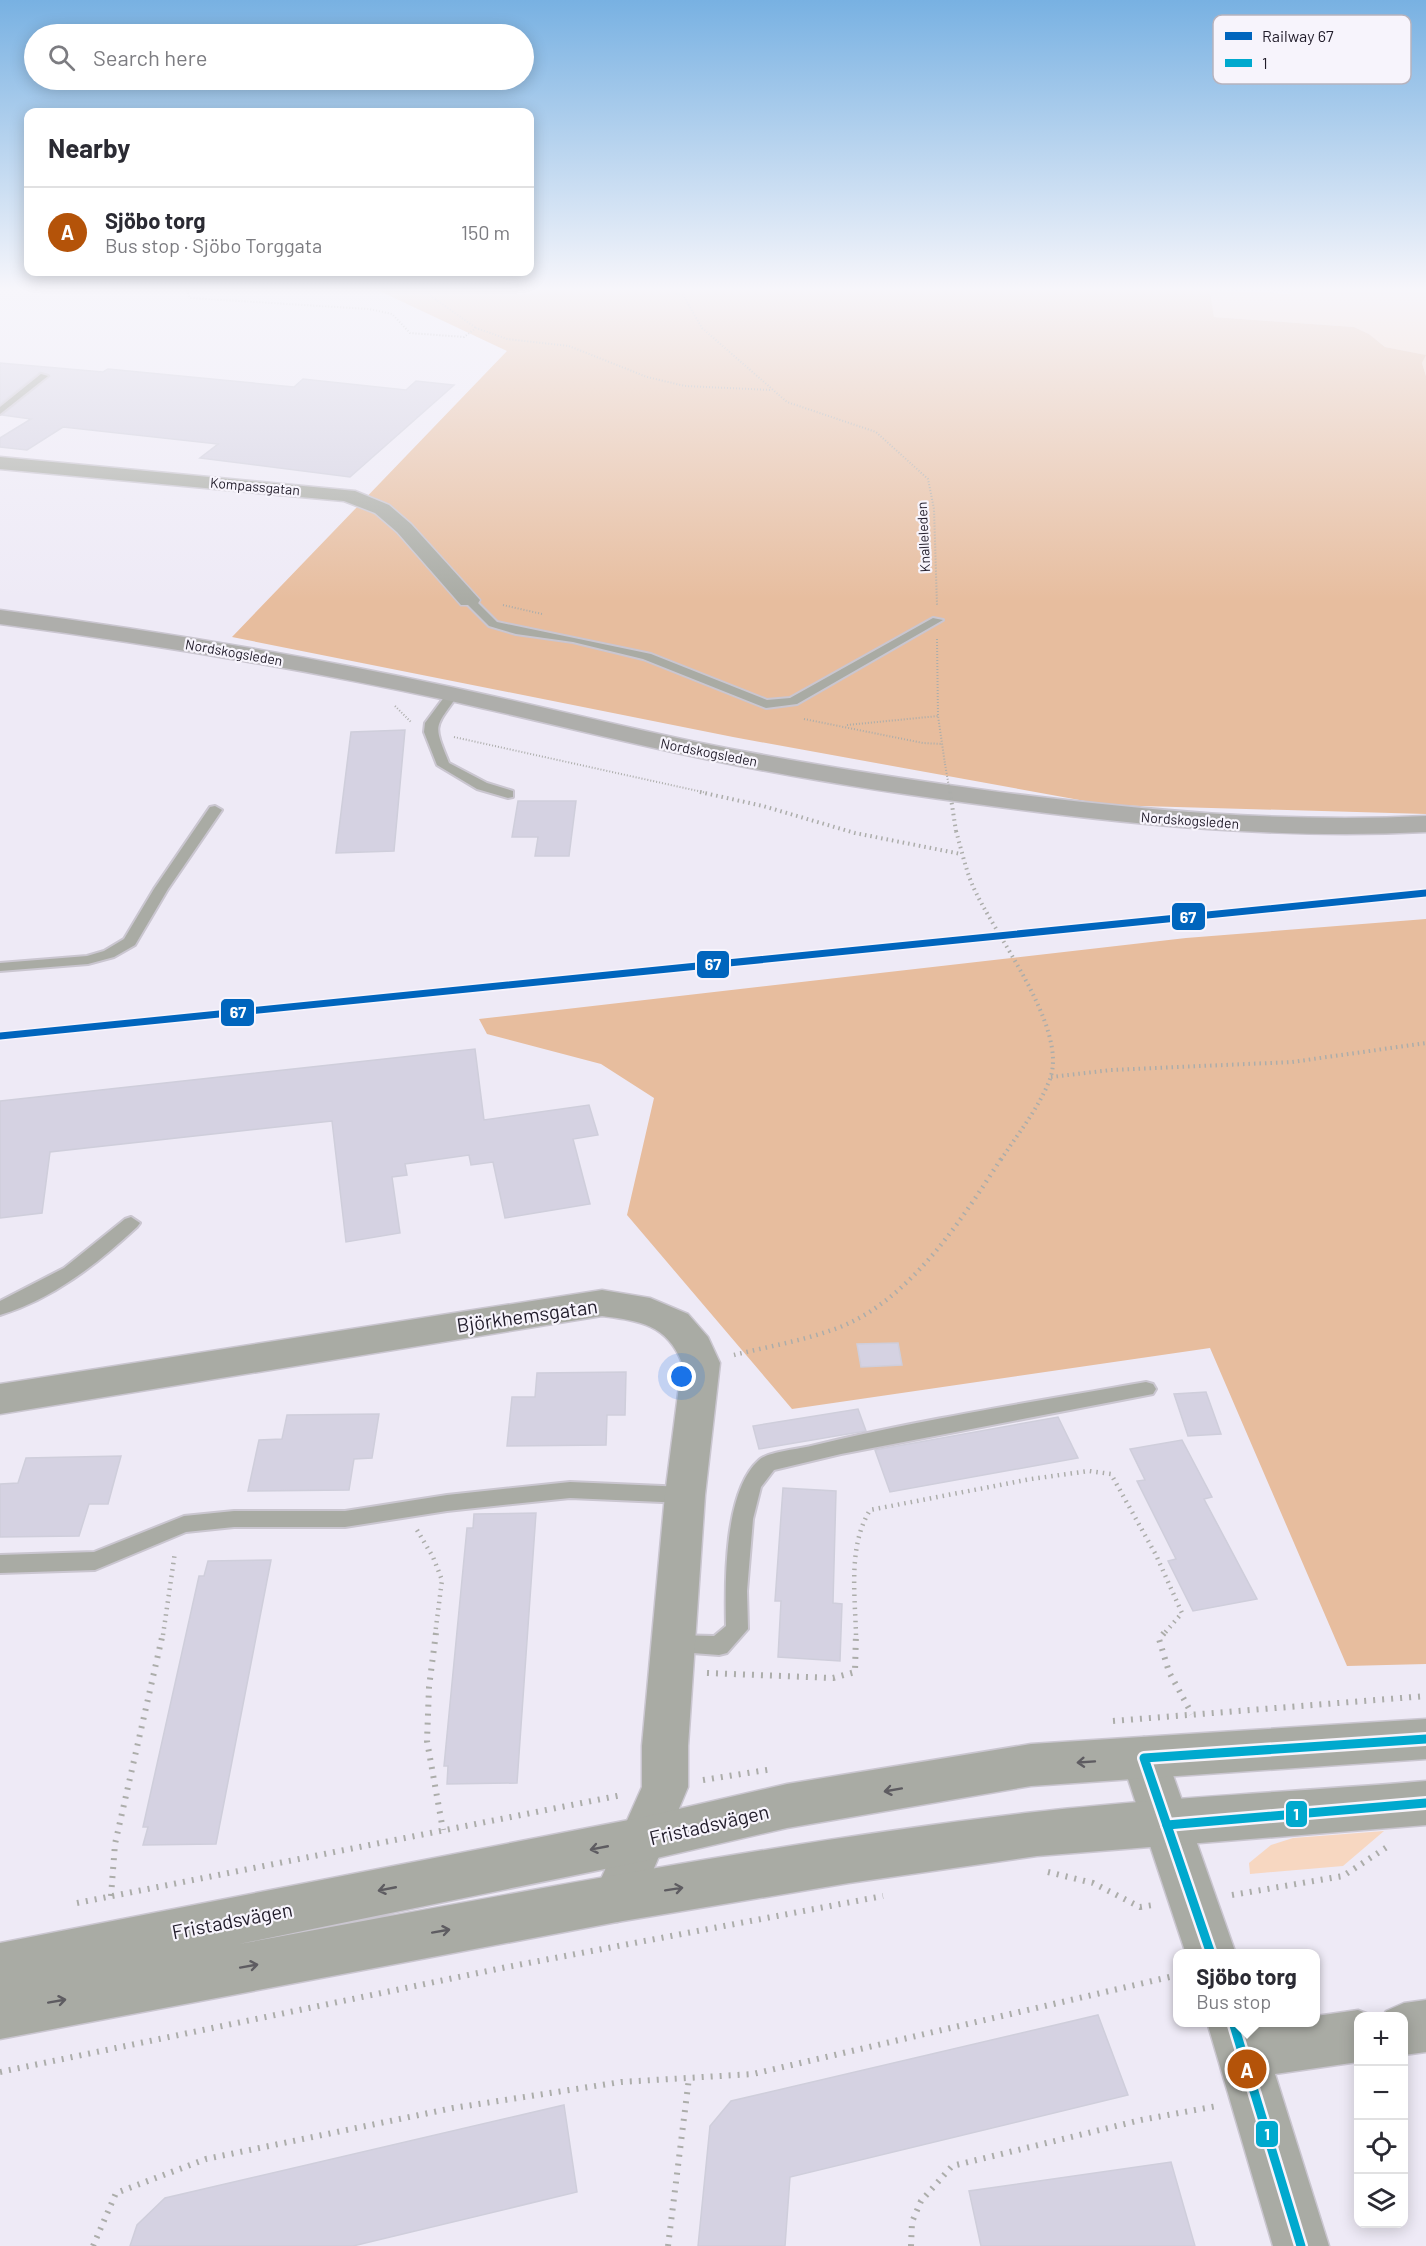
<!DOCTYPE html>
<meta charset="utf-8">
<style>
:root{--surface:#fff;--page:#f7f7f7;--text:#2b2b33;--muted:#7c7c81;--line:#e1e1e2;--accent:#b45309}
body{margin:0;font-family:Barlow,sans-serif;background:var(--page);color:var(--text)}
.controls{position:absolute;right:18px;bottom:18px;display:grid;overflow:hidden;border-radius:12px;box-shadow:0 3px 15px #0003}
.controls button{width:54px;height:54px;display:grid;place-items:center;padding:0;border:0;border-bottom:2px solid var(--line);background:var(--surface);color:var(--text);font:30px sans-serif}
.you{position:absolute;left:682px;top:1377px;width:21px;height:21px;margin:-15px;border:4px solid #fff;border-radius:50%;background:#1a73e8;box-shadow:0 0 0 9px #1a73e833}
.badge{display:grid;place-items:center;width:39px;height:39px;border-radius:50%;background:var(--accent);color:#fff;font-size:20px;font-weight:700}
.pin{position:absolute;translate:-50% -50%;border:3px solid #fff;box-shadow:0 2px 6px #0006}
.popup{position:absolute;left:1173px;top:1949px;width:147px;height:78px;box-sizing:border-box;display:grid;place-content:center;border-radius:12px;background:var(--surface);filter:drop-shadow(0 2px 4px #0005);font-size:20px;white-space:nowrap;color:var(--muted)}
.popup b{font-size:22px;color:var(--text)}
.popup::after{content:'';position:absolute;left:50%;top:100%;margin-left:-12px;border:12px solid transparent;border-top-color:var(--surface)}
.list{margin:0;padding:0;list-style:none}
h2{display:flex;justify-content:space-between;align-items:center;height:78px;margin:0;padding:0 24px;font-size:26px}
h2 small{font-size:20px;font-weight:400;color:var(--muted)}
.list li{display:grid;grid-template-columns:39px 1fr auto;gap:18px;align-items:center;box-sizing:border-box;height:90px;padding:0 24px;border-top:2px solid var(--line)}
.list b{display:block;font-size:22px;white-space:nowrap}
.list p{margin:0;font-size:20px;white-space:nowrap;color:var(--muted)}
.list em{font-size:20px;font-style:normal;color:var(--muted)}
.icon{flex:none;width:33px;height:33px;fill:none;stroke:currentColor;stroke-width:2;stroke-linecap:round;stroke-linejoin:round}
.map{position:relative;flex:none;width:1426px;height:2246px;overflow:hidden}
.search{position:absolute;background:var(--surface);box-shadow:0 3px 15px #0003;left:24px;top:24px;width:510px;height:66px;display:flex;align-items:center;gap:15px;box-sizing:border-box;padding:0 21px;border-radius:33px;color:var(--muted);font-size:22px}
.panel{position:absolute;background:var(--surface);box-shadow:0 3px 15px #0003;left:24px;top:108px;width:510px;height:168px;border-radius:12px}
.map>svg:first-child{display:block}
.green{fill:#f7d7c1}
.forest{fill:#e7bd9e}
.building{fill:#d5d2e2;stroke:#cfcedb;stroke-width:1.5}
.lines{fill:none;stroke-linecap:round;stroke-linejoin:round}
.service-casing{stroke:#cac6d0;stroke-width:4}
.minor-casing{stroke:#cac6d0;stroke-width:3}
.tertiary-casing{stroke:#cac6d0;stroke-width:3}
.primary-casing{stroke:#cac6d0;stroke-width:3}
.path-far3{stroke:#acadaa;stroke-width:2;stroke-dasharray:1 2;stroke-linecap:butt}
.path-far2{stroke:#acadaa;stroke-width:4;stroke-dasharray:1.5 4;stroke-linecap:butt}
.path-far1{stroke:#acadaa;stroke-width:4.5;stroke-dasharray:1.5 5;stroke-linecap:butt}
.path{stroke:#acadaa;stroke-width:6;stroke-dasharray:2 7;stroke-linecap:butt}
.service{fill:#a9aba4;fill-rule:evenodd}
.minor{fill:#a9aba4;fill-rule:evenodd}
.tertiary{fill:#a9aba4;fill-rule:evenodd}
.primary{fill:#aeaeab;fill-rule:evenodd}
.path-bridge-far1{stroke:#acadaa;stroke-width:2;stroke-dasharray:1 2;stroke-linecap:butt}
.path-bridge{stroke:#acadaa;stroke-width:4;stroke-dasharray:1.5 4;stroke-linecap:butt}
.bus-1-casing{stroke:#f7f4fc;stroke-width:14}
.bus-1{stroke:#00a9ce;stroke-width:9}
.rail-1-casing{stroke:#f7f4fc;stroke-width:10}
.rail-1{stroke:#0065bd;stroke-width:7}
.oneway{stroke:#5e5c61}
.labels{text-anchor:middle;dominant-baseline:central;stroke-width:4.5;stroke-linejoin:round;paint-order:stroke}
.far-street-label{font-size:14px;fill:#211c2a;stroke:#f7f4fc}
.near-street-label{font-size:20px;fill:#211c2a;stroke:#f7f4fc}
.key{fill:#f7f4fc;stroke:#b7b3bd;stroke-width:1.5}
.key-label{font-size:16px;fill:#211c2a}
.line-badge{stroke:#f7f4fc;stroke-width:2}
.badge-label{font-size:16px;text-anchor:middle;font-weight:bold;fill:#fff}
</style>
<div class="map">
<svg width="1426" height="2246" viewBox="0 0 1426 2246">
<rect width="100%" height="100%" fill="#eeeaf6"/>
<g class="green">
<polygon points="1292,287 1426,288 1426,376 1422,363 1425,355 1385,347 1369,334 1354,327 1214,317 1209,290 1290,294"/>
<polygon points="1384,1831 1343,1866 1250,1874 1249,1863 1271,1845 1293,1838"/>
</g>
<g class="forest">
<polygon points="371,287 1209,287 1214,317 1354,327 1369,334 1385,347 1426,355 1422,363 1426,376 1426,814 1107,805 733,737 232,637 507,351"/>
<polygon points="1426,919 1426,1664 1347,1666 1210,1348 792,1409 627,1215 654,1098 601,1064 487,1034 479,1019 1186,938"/>
</g>
<g class="building">
<polygon points="0,363 103,372 108,369 294,387 303,379 406,390 416,381 454,385 350,477 200,458 218,444 63,427 27,450 0,447 0,438 31,419 2,415 50,376 40,372 0,404"/>
<polygon points="405,730 394,851 336,853 351,732"/>
<polygon points="518,801 576,801 569,856 535,856 538,837 512,837"/>
<polygon points="475,1049 484,1120 589,1105 598,1135 573,1139 590,1204 505,1218 493,1162 471,1165 469,1155 405,1164 407,1175 392,1177 400,1233 346,1242 332,1121 50,1152 42,1213 0,1218 0,1101"/>
<polygon points="898,1343 902,1365 861,1367 857,1344"/>
<polygon points="626,1372 625,1415 607,1415 606,1445 507,1446 512,1397 535,1397 537,1373"/>
<polygon points="1206,1392 1221,1434 1188,1436 1174,1394"/>
<polygon points="858,1409 866,1431 759,1449 753,1426"/>
<polygon points="379,1414 372,1458 354,1459 349,1490 248,1491 259,1440 282,1439 287,1415"/>
<polygon points="1058,1417 1078,1458 890,1492 875,1450"/>
<polygon points="1182,1440 1212,1497 1204,1499 1257,1599 1193,1611 1168,1561 1176,1559 1137,1481 1145,1480 1130,1449"/>
<polygon points="121,1456 108,1504 89,1504 79,1536 0,1537 0,1484 18,1483 26,1458"/>
<polygon points="783,1488 836,1491 833,1603 842,1604 840,1661 778,1657 781,1601 775,1601"/>
<polygon points="536,1513 517,1783 447,1784 448,1766 444,1766 467,1528 473,1528 474,1514"/>
<polygon points="271,1560 216,1844 143,1845 148,1827 143,1827 199,1576 204,1576 208,1561"/>
<polygon points="1098,2015 1128,2095 790,2177 785,2246 698,2246 710,2126 731,2101"/>
<polygon points="564,2105 577,2192 353,2246 130,2246 137,2225 165,2198"/>
<polygon points="1171,2162 1195,2246 981,2246 969,2191"/>
</g>
<g class="lines">
<g class="service-casing">
<g id="service">
<polygon points="41,374 48,376 0,414 0,407"/>
<polygon points="465,598 473,598 497,622 651,654 767,700 790,698 933,618 943,620 797,704 766,708 643,659 573,642 516,634 489,626 465,602"/>
<path d="M452,691L458,695C434,729 433,723 449,763L487,783L513,791V797L508,798L477,789L437,765L424,732L425,723L448,692Z"/>
<polygon points="215,806 222,810 168,889 135,945 114,957 88,964 0,971 0,963 87,956 104,951 124,939 154,889 210,807"/>
<path d="M131,1217L140,1223L137,1227C97,1264 53,1299 0,1315V1301L64,1268L125,1219Z"/>
<path d="M1146,1382L1153,1384L1156,1389L1153,1394L841,1454L774,1470L761,1487L753,1519L747,1591L748,1629L727,1653L719,1655L666,1651L663,1644L666,1637L674,1635L714,1636L726,1626C725,1581 724,1491 759,1460C767,1452 799,1449 811,1446C921,1419 1034,1402 1146,1382Z"/>
<polygon points="570,1482 685,1487 692,1489 695,1495 692,1501 685,1503 570,1498 447,1511 345,1527 234,1527 186,1532 95,1570 0,1573 0,1555 94,1552 184,1516 234,1511 345,1511 447,1495"/>
</g>
</g>
<g class="minor-casing">
<g id="minor">
<polygon points="0,457 355,491 389,505 411,524 480,600 477,605 461,605 397,532 375,513 344,501 0,469"/>
<path d="M602,1290L650,1298L688,1314L708,1337L720,1363L705,1495L688,1746V1787L634,1916L617,1922L600,1916L592,1899L642,1787V1746L665,1495L682,1363C667,1324 639,1321 602,1316L0,1414V1384Z"/>
<polygon points="1144,1737 1160,1743 1167,1758 1236,1954 1186,1954 1121,1758 1128,1743"/>
<polygon points="1426,2000 1426,2052 1404,2055 1404,2016 1383,2016 1386,2011 1404,2003"/>
<polygon points="1358,2010 1374,2016 1358,2016 1358,2062 1275,2074 1329,2246 1273,2246 1207,2022 1316,2022 1316,2016"/>
</g>
</g>
<g class="tertiary-casing">
<path id="tertiary" d="M1426,1719V1759L1031,1786L787,1828L644,1861L239,1944C503,1896 768,1843 1035,1812C1165,1797 1296,1792 1426,1781V1825L1037,1856L849,1883L617,1922L0,2039V1943L644,1817L787,1784L1031,1744Z"/>
</g>
<g class="primary-casing">
<path id="primary" d="M0,610C151,630 302,655 451,687C531,704 611,724 691,741C793,762 896,778 999,792C1141,810 1282,823 1426,816V832C1282,839 1141,826 999,807C896,794 793,778 691,756C611,739 531,719 451,701C302,669 151,644 0,624Z"/>
</g>
<g class="path-far3">
<polyline points="196,287 187,291 190,298 369,309 392,314 410,333 464,337 476,328 507,339 569,346 647,377 685,386 771,390"/>
<polyline points="418,287 476,328"/>
<polyline points="650,287 683,295 702,328 787,402 876,432 928,479 934,509 937,605"/>
<polyline points="503,605 542,614"/>
<polyline points="937,639 938,716 945,764"/>
<polyline points="395,706 411,722"/>
<polyline points="804,719 923,743 942,744"/>
<polyline points="847,725 938,716"/>
<polyline points="454,737 707,793"/>
</g>
<g class="path-far2">
<polyline points="700,792 763,806 855,833 961,854"/>
<path d="M956,831C961,848 965,867 972,884C992,932 1069,1027 1050,1079C1039,1108 1017,1135 1000,1161"/>
<polyline points="1051,1077 1111,1070 1292,1062 1426,1043"/>
</g>
<g class="path-far1">
<path d="M734,1355C766,1347 801,1341 832,1330C907,1305 960,1222 1001,1159"/>
<polyline points="417,1530 433,1557 442,1580 435,1635"/>
<polyline points="163,1635 175,1552"/>
<path d="M856,1635C855,1594 848,1546 870,1510L1031,1479L1089,1471L1111,1474L1156,1555L1182,1613L1163,1635"/>
</g>
<g class="path">
<polyline points="436,1633 429,1687 427,1741 443,1830"/>
<polyline points="1164,1633 1159,1639 1169,1672 1192,1714"/>
<polyline points="707,1673 833,1678 855,1672 856,1633"/>
<polyline points="1113,1721 1426,1696"/>
<polyline points="703,1780 773,1769"/>
<polyline points="1048,1872 1093,1883 1140,1907 1153,1905"/>
<polyline points="1232,1895 1343,1876 1390,1845"/>
<polyline points="111,1896 115,1844 163,1633"/>
<polyline points="77,1903 622,1795"/>
<polyline points="0,2072 507,1967 883,1896"/>
<polyline points="93,2246 116,2193 206,2159 453,2108 621,2082 753,2074 1178,1975"/>
<polyline points="668,2246 689,2078"/>
<polyline points="911,2246 912,2222 921,2201 952,2166 1141,2120 1217,2106"/>
</g>
<use href="#service" class="service"/>
<use href="#minor" class="minor"/>
<use href="#tertiary" class="tertiary"/>
<use href="#primary" class="primary"/>
<polyline class="path-bridge-far1" points="945,764 950,793"/>
<polyline class="path-bridge" points="950,792 956,831"/>
<g class="bus-1-casing">
<g id="bus-1">
<polyline points="1167,1825 1426,1803"/>
<polyline points="1211,1954 1144,1758 1426,1739"/>
<polyline points="1233,2022 1301,2246"/>
</g>
</g>
<use href="#bus-1" class="bus-1"/>
<g class="rail-1-casing">
<polyline id="rail-1" points="0,1036 1426,893"/>
</g>
<use href="#rail-1" class="rail-1"/>
</g>
<defs><path id="oneway-shaft" d="M-6 0H5M1.5-3L5.5 0L1.5 3" fill="none" stroke-width="1.6" stroke-linecap="round" stroke-linejoin="round" transform="scale(1.5)"/></defs>
<g class="oneway">
<use href="#oneway-shaft" transform="translate(1086 1762) rotate(176)"/>
<use href="#oneway-shaft" transform="translate(893 1790) rotate(170)"/>
<use href="#oneway-shaft" transform="translate(599 1848) rotate(169)"/>
<use href="#oneway-shaft" transform="translate(387 1889) rotate(169)"/>
<use href="#oneway-shaft" transform="translate(674 1889) rotate(-9)"/>
<use href="#oneway-shaft" transform="translate(441 1931) rotate(-10)"/>
<use href="#oneway-shaft" transform="translate(249 1966) rotate(-10)"/>
<use href="#oneway-shaft" transform="translate(57 2001) rotate(-10)"/>
</g>
<linearGradient id="sky" x2="0" y2="1"><stop stop-color="#78b1e2"/><stop offset="0.48" stop-color="#f7f6fb"/><stop offset="1" stop-color="#f7f6fb" stop-opacity="0"/></linearGradient>
<rect width="1426" height="602" fill="url(#sky)"/>
<g class="labels">
<g class="far-street-label">
<text transform="translate(255 486) rotate(5)">Kompassgatan</text>
<text transform="translate(923 537) rotate(-93)">Knalleleden</text>
<text transform="translate(234 652) rotate(10)">Nordskogsleden</text>
<text transform="translate(709 752) rotate(11)">Nordskogsleden</text>
<text transform="translate(1190 820) rotate(4)">Nordskogsleden</text>
</g>
<g class="near-street-label">
<text transform="translate(527 1315) rotate(-8)">Björkhemsgatan</text>
<text transform="translate(709 1824) rotate(-13)">Fristadsvägen</text>
<text transform="translate(232 1920) rotate(-11)">Fristadsvägen</text>
</g>
</g>
<rect x="1213" y="15" width="198" height="69" rx="9" class="key"/>
<rect x="1225" y="32" width="27" height="8" fill="#0065bd"/>
<rect x="1225" y="59" width="27" height="8" fill="#00a9ce"/>
<g class="key-label">
<text x="1262" y="42">Railway 67</text>
<text x="1262" y="69">1</text>
</g>
<g class="line-badge">
<rect x="1171" y="902" width="35" height="29" rx="6" fill="#0065bd"/>
<rect x="696" y="950" width="34" height="29" rx="6" fill="#0065bd"/>
<rect x="220" y="998" width="35" height="29" rx="6" fill="#0065bd"/>
<rect x="1285" y="1800" width="23" height="28" rx="6" fill="#00a9ce"/>
<rect x="1255" y="2120" width="24" height="28" rx="6" fill="#00a9ce"/>
</g>
<g class="badge-label">
<text x="1188" y="923">67</text>
<text x="713" y="970">67</text>
<text x="238" y="1018">67</text>
<text x="1296" y="1820">1</text>
<text x="1267" y="2140">1</text>
</g>
</svg>
<div class="controls">
<button>+</button>
<button>−</button>
<button><svg class="icon" aria-label="locate" viewBox="0 0 24 24"><circle cx="12" cy="12" r="6"/><path d="M12 2v4M12 18v4M2 12h4M18 12h4"/></svg></button>
<button><svg class="icon" aria-label="layers" viewBox="0 0 24 24"><path d="M12 4l9 5-9 5-9-5zM3 14l9 5 9-5"/></svg></button>
</div>
<div class="you"></div>
<div class="pin badge" style="left:1247px;top:2069px">A</div>
<div class="popup"><b>Sjöbo torg</b>Bus stop</div>
<div class="search"><svg class="icon" aria-label="search" viewBox="0 0 24 24"><circle cx="10" cy="10" r="6"/><path d="M15 15l6 6"/></svg>Search here</div>
<section class="panel">
<h2>Nearby<small></small></h2>
<ul class="list">
<li><span class="badge">A</span><div><b>Sjöbo torg</b><p>Bus stop · Sjöbo Torggata</p></div><em>150 m</em></li>
</ul>
</section>
</div>
